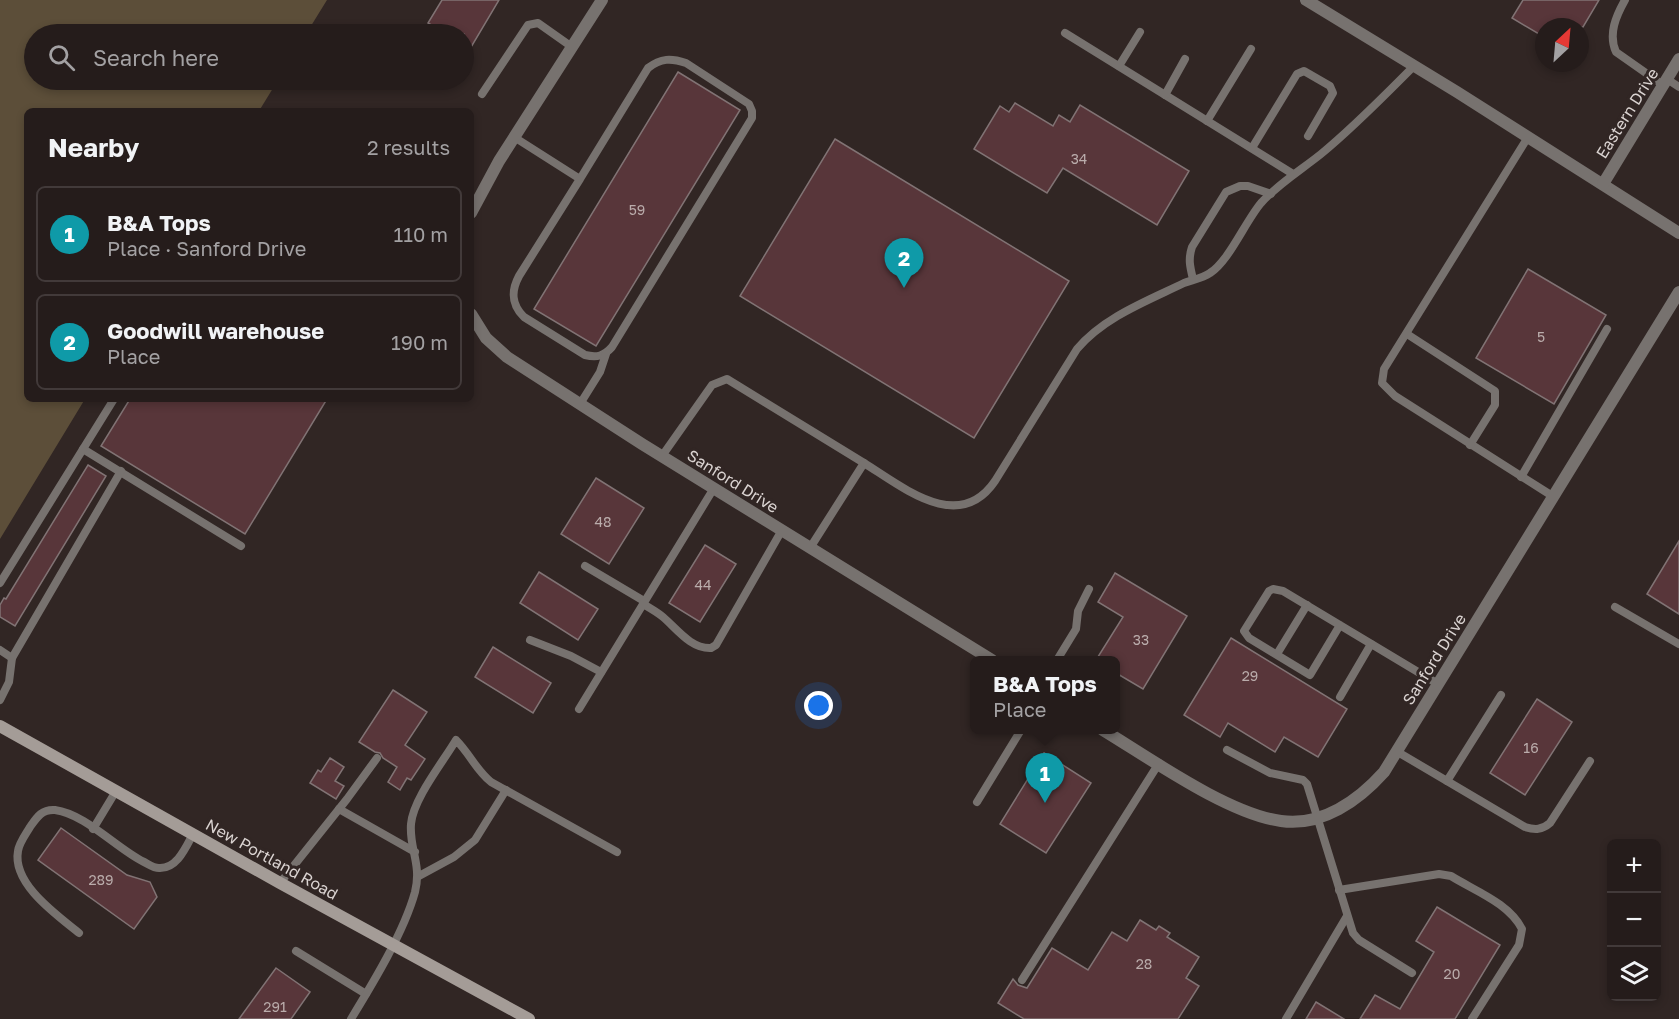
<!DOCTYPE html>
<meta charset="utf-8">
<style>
:root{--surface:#251c1b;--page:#312928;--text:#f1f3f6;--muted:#a3a1a3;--line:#423a3a;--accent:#d93025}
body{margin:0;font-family:"Golos Text",sans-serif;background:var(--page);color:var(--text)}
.controls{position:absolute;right:18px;bottom:18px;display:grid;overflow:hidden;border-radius:9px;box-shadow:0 3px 9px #0003}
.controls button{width:54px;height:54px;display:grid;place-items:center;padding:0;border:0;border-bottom:2px solid var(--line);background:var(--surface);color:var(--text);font:30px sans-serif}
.compass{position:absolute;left:1535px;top:18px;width:54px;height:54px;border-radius:50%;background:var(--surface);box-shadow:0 3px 9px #0003;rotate:26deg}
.you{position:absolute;left:819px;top:706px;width:21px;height:21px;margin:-15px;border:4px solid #fff;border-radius:50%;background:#1a73e8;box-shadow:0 0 0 9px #1a73e833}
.badge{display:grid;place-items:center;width:39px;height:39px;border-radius:50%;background:var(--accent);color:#fff;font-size:20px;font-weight:700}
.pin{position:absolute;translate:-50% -50px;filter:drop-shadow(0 2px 3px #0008)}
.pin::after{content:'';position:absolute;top:32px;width:21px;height:18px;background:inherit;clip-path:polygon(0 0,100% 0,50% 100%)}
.popup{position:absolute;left:970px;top:656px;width:150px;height:78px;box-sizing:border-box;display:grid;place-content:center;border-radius:9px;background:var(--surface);filter:drop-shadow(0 2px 4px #0005);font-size:20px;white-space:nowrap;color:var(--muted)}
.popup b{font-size:22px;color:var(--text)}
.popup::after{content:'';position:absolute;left:50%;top:100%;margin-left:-12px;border:12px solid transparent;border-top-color:var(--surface)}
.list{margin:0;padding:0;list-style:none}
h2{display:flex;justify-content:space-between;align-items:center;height:78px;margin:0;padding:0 24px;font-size:26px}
h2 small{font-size:20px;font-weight:400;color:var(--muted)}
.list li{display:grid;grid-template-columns:39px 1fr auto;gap:18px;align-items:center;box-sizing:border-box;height:96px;margin:0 12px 12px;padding:0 12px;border:2px solid var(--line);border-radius:9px}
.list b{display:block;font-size:22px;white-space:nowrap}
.list p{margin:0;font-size:20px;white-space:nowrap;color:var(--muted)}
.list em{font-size:20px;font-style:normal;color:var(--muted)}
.icon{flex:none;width:33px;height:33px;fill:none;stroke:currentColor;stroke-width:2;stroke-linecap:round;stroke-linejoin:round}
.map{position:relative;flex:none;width:1679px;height:1019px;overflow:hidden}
.search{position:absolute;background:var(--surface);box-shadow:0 3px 9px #0003;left:24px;top:24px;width:450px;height:66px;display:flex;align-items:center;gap:15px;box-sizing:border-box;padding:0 21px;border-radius:33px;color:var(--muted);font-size:22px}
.panel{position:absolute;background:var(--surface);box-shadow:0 3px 9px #0003;left:24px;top:108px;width:450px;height:294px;border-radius:9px}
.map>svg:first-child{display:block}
.green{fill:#5c4e39}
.building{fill:#58363a;stroke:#817374;stroke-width:1.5}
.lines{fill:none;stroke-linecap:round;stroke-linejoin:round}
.lane{stroke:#77726f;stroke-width:8}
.street{stroke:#77726f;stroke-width:12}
.secondary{stroke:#a49c97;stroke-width:12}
.labels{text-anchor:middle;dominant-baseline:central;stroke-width:6;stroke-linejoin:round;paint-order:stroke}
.number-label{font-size:14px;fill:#baacab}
.street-label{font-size:16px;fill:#dad3d1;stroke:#312624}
</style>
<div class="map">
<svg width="1679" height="1019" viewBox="0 0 1679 1019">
<rect width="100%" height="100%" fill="#312624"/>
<polygon class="green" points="0,0 327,0 306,34 34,34 34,80 278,80 259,111 27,111 27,399 85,399 0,539"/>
<g class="building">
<polygon points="442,0 499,0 464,59 464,34 447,34 428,23"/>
<polygon points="1523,0 1599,0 1583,27 1544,27 1544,37 1512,18"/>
<polygon points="678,72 740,110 596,346 534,309"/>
<polygon points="1015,103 1053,126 1059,115 1070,122 1080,105 1189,171 1157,225 1063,168 1047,193 974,149 1000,106 1009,112"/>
<polygon points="835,139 1069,281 974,438 740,296"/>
<polygon points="1528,269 1606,315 1554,404 1476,358"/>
<polygon points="130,399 327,399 245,534 101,446"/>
<polygon points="88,465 106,476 15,626 0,617 0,605 4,598 6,599"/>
<polygon points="596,478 644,508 609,564 561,534"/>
<polygon points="1679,541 1679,614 1647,594"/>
<polygon points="705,545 736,564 700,622 669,603"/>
<polygon points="539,572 598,609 578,640 520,603"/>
<polygon points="1115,573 1187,616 1143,689 1116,673 1116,660 1096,660 1123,617 1098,602"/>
<polygon points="1231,638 1347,709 1318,757 1284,737 1275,752 1228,723 1220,737 1184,715"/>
<polygon points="493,647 551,683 533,713 475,677"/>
<polygon points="393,690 427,712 405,745 425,759 411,780 407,778 400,790 388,782 397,767 383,758 380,753 375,752 359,742"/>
<polygon points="1537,699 1572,722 1525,795 1490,773"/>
<polygon points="1044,753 1091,783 1046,853 1000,824"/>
<polygon points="330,758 344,767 335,781 344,786 336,799 310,783 318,770 321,772"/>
<polygon points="61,828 127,875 150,882 157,897 134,929 38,860"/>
<polygon points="1437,907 1500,945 1455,1019 1360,1019 1375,995 1400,1009 1434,952 1416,941"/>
<polygon points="1140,920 1156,930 1159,926 1170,933 1167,937 1199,957 1186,978 1199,986 1178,1019 1024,1019 998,1003 1013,979 1018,985 1027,988 1052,948 1088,970 1112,932 1127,941"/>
<polygon points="276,968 310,992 291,1019 239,1019"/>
<polygon points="1316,1002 1344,1019 1306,1019"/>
</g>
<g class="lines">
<g class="lane">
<path d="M1625,0C1616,16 1608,34 1616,52L1663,85"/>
<polyline points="1065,33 1293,174"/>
<polyline points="1119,66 1140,32"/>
<polyline points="1667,79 1679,87"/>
<polyline points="482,94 528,25 538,23 572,47"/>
<polyline points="1165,95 1185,59"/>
<polyline points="1207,121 1251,49"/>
<path d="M514,137L580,179L648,68C661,58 671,58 686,63L749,104L752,111V118L612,347C604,356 597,358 585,355L524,317C511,304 511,291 519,276L580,179"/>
<polyline points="1528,137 1384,369 1382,383 1395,396 1554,497"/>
<polyline points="1252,148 1297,74 1304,71 1330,86 1333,93 1308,136"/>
<path d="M1193,279C1190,267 1188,259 1192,247L1226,192L1240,186H1248L1271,194"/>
<polyline points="1407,334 1495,391 1495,405 1470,445"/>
<polyline points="580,404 600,372 606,354"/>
<polyline points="83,449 241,546"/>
<polyline points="662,456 712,385 727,379 864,463 810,548"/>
<path d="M864,463C904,488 959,534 995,481L1077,349C1104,317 1147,301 1184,283C1192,280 1203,278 1210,273C1229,261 1245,222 1261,203C1278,184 1301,170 1321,154C1354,127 1384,96 1414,66"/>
<polyline points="1521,477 1607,329"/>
<polyline points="585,566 644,601"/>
<polyline points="0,583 114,399"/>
<path d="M643,604C650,608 657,612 663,617C677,629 691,649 711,648L716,645L782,530"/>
<polyline points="1615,607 1679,644"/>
<polyline points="1340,625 1310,675 1249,638 1244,631 1269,591 1273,589 1283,591 1438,684"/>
<polyline points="530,640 571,656 601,672"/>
<polyline points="0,650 12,658"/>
<polyline points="1277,654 1307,605"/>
<polyline points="1057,660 1076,629 1078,611 1089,589"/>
<polyline points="1340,697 1371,644"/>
<polyline points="0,700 9,682 12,658 121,471"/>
<polyline points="579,709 714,488"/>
<polyline points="1227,750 1270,773 1303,780 1307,784 1353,933 1359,940 1412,973"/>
<polyline points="1396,751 1447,781 1501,695"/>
<path d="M1447,781L1525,827C1535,830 1542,830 1550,823L1590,761"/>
<polyline points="977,802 1021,730"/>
<polyline points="339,809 415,852"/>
<polyline points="93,829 116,791"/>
<polyline points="419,876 454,857 475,840 506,790"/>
<polyline points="280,883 347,799 377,758"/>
<path d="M1339,890L1439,874L1451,876C1475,891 1509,903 1522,929L1519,945L1472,1019"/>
<path d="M79,933C57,915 12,884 18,851C19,843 26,834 30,827C37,817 42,809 55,810C85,814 115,847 142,861C147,863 153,868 159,868C177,869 186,847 193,834"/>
<polyline points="296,951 366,994"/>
<polyline points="1022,980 1159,763"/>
<path d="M351,1019C373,983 404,932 415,892C422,864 409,849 411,824C413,799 443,762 456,740C470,754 476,770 491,782L617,852"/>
<polyline points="1286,1019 1347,916"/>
</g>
<g class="street">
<polyline points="1306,0 1457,92 1679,233"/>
<polyline points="1603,184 1679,59"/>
<polyline points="471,213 499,161 602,0"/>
<polyline points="471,314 486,338 507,357 642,444 992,660"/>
<path d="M1103,730C1151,759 1228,814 1281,821C1322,827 1359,800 1384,772L1679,292"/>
</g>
<polyline class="secondary" points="0,726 280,883 529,1019"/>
</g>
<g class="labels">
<g class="number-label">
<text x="1079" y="158">34</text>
<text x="637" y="209">59</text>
<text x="1541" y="336">5</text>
<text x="603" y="521">48</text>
<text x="703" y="584">44</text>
<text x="1141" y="639">33</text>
<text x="1250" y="675">29</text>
<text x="1531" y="747">16</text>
<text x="101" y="879">289</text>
<text x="1144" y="963">28</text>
<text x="1452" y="973">20</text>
<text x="275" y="1006">291</text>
</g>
<g class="street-label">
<text transform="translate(1627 113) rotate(-58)">Eastern Drive</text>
<text transform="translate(733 481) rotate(32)">Sanford Drive</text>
<text transform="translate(1434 659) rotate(-58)">Sanford Drive</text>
<text transform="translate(272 859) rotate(29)">New Portland Road</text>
</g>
</g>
</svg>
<div class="controls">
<button>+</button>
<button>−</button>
<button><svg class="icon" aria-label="layers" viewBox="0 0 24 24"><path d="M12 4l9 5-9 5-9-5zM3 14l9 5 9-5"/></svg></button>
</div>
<svg class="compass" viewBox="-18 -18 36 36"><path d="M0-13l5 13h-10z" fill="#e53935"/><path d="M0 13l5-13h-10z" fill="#a3a1a3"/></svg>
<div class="you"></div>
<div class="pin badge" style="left:1045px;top:803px;background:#0f9aa8">1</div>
<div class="popup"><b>B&amp;A Tops</b>Place</div>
<div class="pin badge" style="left:904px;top:288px;background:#0f9aa8">2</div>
<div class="search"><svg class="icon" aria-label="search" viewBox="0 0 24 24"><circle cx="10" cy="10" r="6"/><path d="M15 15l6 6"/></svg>Search here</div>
<section class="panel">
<h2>Nearby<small>2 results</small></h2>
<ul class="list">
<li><span class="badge" style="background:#0f9aa8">1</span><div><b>B&amp;A Tops</b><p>Place · Sanford Drive</p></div><em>110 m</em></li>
<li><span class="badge" style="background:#0f9aa8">2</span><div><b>Goodwill warehouse</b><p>Place</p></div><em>190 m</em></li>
</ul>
</section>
</div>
